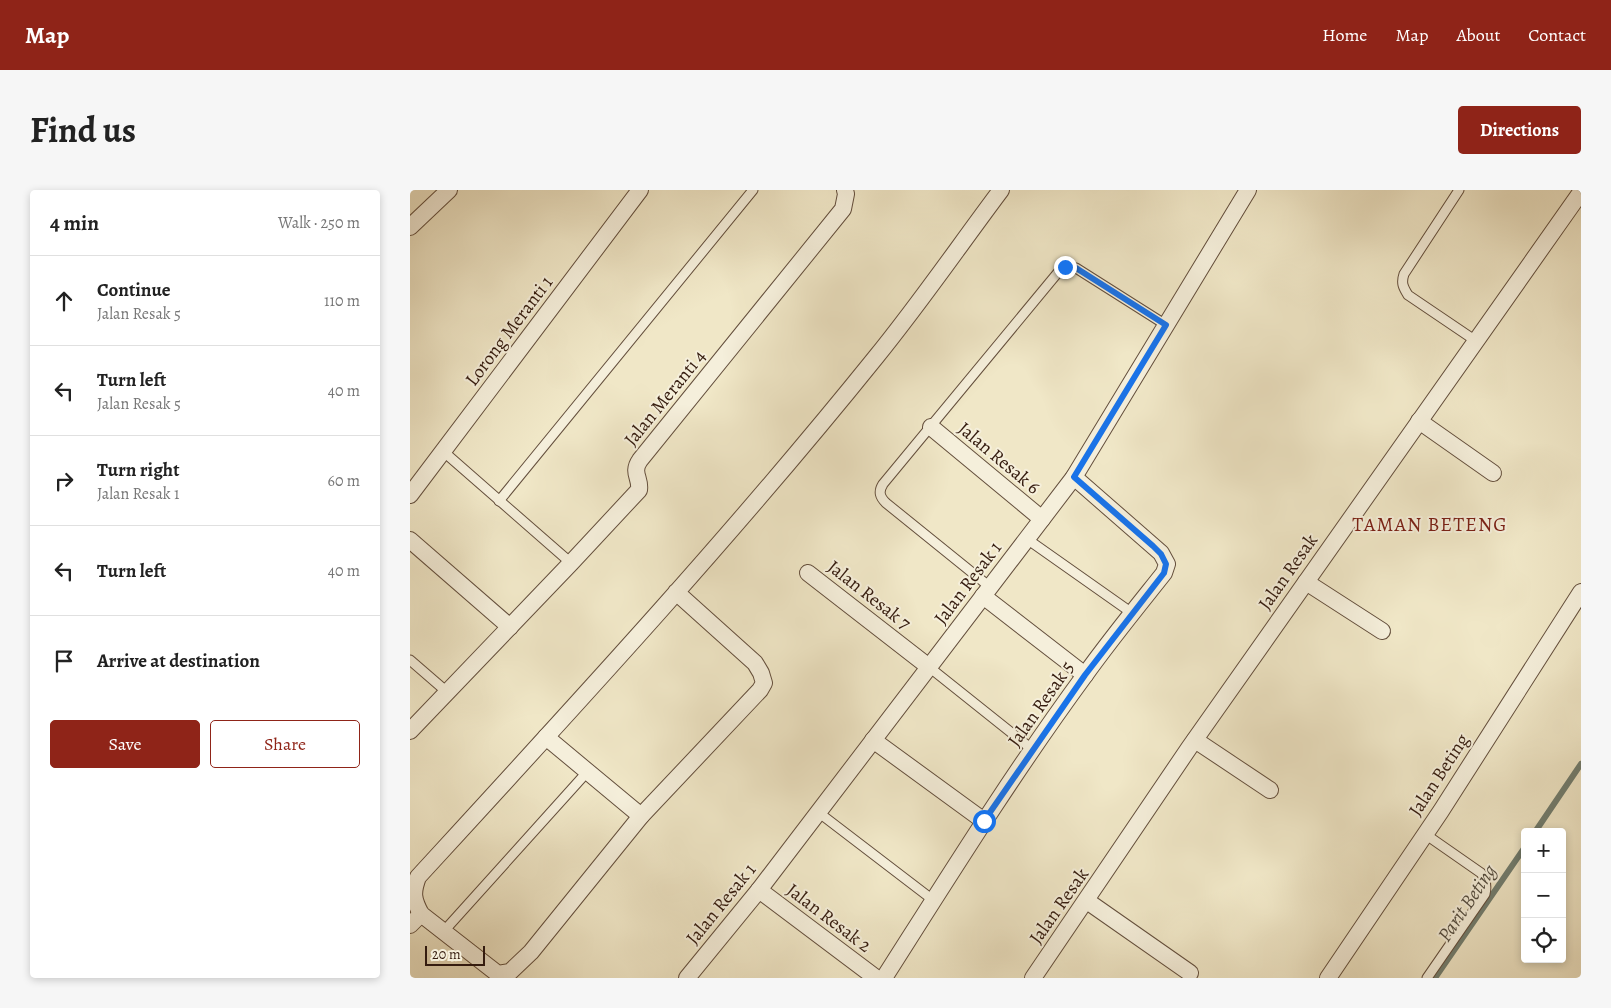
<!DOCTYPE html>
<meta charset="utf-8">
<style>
:root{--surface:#fff;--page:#f6f6f6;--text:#222;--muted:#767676;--line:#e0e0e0;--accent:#8f2418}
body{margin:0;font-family:Alegreya,serif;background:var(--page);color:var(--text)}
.controls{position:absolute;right:15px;bottom:15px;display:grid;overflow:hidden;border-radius:5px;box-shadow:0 2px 8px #0003}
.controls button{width:45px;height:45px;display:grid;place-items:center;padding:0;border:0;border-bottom:1px solid var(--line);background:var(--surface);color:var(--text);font:25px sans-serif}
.scale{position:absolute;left:15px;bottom:12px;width:60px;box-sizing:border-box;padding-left:5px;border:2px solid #351c0f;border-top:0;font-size:14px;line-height:18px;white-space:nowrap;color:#351c0f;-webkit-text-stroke:4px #f5efdb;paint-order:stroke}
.stop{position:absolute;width:15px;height:15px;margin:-11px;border:4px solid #1a73e8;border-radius:50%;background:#fff}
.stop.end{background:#1a73e8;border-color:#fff;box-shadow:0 1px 5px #0008}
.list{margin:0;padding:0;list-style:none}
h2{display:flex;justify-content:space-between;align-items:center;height:65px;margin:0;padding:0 20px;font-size:21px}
h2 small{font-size:16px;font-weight:400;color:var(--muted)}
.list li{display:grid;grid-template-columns:32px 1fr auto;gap:15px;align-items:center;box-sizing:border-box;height:90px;padding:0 20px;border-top:1px solid var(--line)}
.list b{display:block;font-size:19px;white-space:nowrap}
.list p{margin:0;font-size:16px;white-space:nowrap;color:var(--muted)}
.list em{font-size:16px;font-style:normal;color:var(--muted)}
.actions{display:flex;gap:10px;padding:15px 20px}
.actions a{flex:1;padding:11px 0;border:1px solid var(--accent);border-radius:5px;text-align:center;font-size:18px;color:var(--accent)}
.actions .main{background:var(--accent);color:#fff}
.icon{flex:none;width:28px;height:28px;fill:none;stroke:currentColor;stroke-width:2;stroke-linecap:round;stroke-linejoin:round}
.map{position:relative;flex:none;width:1171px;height:788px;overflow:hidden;border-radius:5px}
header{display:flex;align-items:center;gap:30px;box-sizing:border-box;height:70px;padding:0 25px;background:var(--accent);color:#fff}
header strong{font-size:24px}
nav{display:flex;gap:28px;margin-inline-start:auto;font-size:18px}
.intro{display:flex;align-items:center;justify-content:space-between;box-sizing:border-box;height:120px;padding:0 30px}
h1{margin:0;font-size:35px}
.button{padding:12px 22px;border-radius:5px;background:var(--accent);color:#fff;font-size:18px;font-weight:700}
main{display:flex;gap:30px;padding:0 30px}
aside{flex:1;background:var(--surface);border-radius:5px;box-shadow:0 2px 8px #0003}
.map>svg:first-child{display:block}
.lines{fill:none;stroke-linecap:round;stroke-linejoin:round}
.stream{stroke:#727e70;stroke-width:6}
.lane-casing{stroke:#644f3d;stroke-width:11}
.street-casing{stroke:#644f3d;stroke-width:18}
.lane{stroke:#f5efdb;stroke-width:9}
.street{stroke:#f5efdb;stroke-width:16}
.route{stroke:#1a73e8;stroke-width:6}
.labels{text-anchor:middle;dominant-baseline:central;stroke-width:4;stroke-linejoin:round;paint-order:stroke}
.street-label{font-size:19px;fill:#351c0f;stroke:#f5efdb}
.neighbourhood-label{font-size:20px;letter-spacing:1px;fill:#7a1f14;stroke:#f5efdb}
.water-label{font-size:20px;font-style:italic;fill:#544d40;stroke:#f5efdb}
</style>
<header>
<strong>Map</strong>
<nav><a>Home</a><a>Map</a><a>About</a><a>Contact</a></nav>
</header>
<div class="intro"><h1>Find us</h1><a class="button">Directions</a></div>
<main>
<aside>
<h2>4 min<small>Walk · 250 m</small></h2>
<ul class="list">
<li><svg class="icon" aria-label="ahead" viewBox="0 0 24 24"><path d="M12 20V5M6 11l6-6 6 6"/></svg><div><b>Continue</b><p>Jalan Resak 5</p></div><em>110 m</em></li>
<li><svg class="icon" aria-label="left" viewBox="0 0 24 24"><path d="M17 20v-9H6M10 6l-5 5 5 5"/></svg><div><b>Turn left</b><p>Jalan Resak 5</p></div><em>40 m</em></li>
<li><svg class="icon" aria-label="right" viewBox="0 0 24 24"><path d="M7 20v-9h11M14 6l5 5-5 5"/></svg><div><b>Turn right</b><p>Jalan Resak 1</p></div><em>60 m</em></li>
<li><svg class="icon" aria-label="left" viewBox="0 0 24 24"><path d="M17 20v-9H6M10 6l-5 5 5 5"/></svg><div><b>Turn left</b></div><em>40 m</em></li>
<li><svg class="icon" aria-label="arrive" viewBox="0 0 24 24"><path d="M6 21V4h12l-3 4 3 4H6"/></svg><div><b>Arrive at destination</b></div></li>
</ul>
<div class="actions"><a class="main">Save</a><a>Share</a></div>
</aside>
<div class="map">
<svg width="1171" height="788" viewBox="0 0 1171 788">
<rect width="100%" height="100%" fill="#f0e7c7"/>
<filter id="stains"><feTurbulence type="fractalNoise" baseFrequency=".004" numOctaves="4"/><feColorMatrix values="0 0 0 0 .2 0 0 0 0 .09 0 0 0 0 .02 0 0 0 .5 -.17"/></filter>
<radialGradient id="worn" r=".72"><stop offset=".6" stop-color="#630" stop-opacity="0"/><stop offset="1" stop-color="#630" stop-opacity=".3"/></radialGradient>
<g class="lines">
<g class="stream">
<polyline points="1125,642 1171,574"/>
<polyline points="1025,788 1115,657"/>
</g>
<g class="lane-casing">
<g id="lane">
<path d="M1049,0L994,84C991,93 993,97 998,105L1066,151"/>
<polyline points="34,262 161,373"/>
<polyline points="89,311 343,0"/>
<polyline points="617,349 722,423"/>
<path d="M580,397L476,313C470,307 468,302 473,294L650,80L655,77L666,78L756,135"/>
<polyline points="0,470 37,502"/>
<polyline points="519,477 623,560"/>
<polyline points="408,622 523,710"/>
<path d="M1015,644L1071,683C1076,690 1077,696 1075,704L1017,788"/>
<polyline points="34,741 178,581"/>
</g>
</g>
<g class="street-casing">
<g id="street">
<polyline points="0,37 39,0"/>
<polyline points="1009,231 1083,283"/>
<polyline points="521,237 632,329"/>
<polyline points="0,305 230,0"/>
<polyline points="0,350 100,437"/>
<polyline points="398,383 519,477"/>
<polyline points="896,392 972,441"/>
<path d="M266,402L345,473L351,483L354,493L350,500L231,626L121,762L100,782L88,784L11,724C3,709 2,703 8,687C164,517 321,347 466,167C510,113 549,56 591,0"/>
<polyline points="573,406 675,485"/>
<path d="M0,541L161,373L229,300C231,288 221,283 230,270L433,19L436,4L435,0"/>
<polyline points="136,547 231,626"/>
<polyline points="463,550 574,631"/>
<polyline points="785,550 860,600"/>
<polyline points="349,700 466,788"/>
<polyline points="677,711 780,783"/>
<polyline points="0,735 11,724"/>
<polyline points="277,788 349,700 664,287 838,0"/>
<path d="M474,788C539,686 603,583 675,485C700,450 727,417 754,383L757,374L751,363L664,287"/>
<polyline points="623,788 779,558 1171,2"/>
<polyline points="918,788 1031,621 1171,402"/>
</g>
</g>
<use href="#lane" class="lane"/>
<use href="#street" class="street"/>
</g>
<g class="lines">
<polyline class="route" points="574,631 675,485 754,383 756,374 751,364 743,356 664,287 756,135 666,78 655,77"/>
</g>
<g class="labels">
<g class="street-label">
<text transform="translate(99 141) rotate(-53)">Lorong Meranti 1</text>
<text transform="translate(255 208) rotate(-51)">Jalan Meranti 4</text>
<text transform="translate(589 268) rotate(40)">Jalan Resak 6</text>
<text transform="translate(878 382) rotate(-55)">Jalan Resak</text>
<text transform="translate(558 393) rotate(-53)">Jalan Resak 1</text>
<text transform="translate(459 405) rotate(38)">Jalan Resak 7</text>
<text transform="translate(631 514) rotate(-55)">Jalan Resak 5</text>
<text transform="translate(1029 585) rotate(-57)">Jalan Beting</text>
<text transform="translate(311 714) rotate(-51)">Jalan Resak 1</text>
<text transform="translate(649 716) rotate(-55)">Jalan Resak</text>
<text transform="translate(419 728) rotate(37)">Jalan Resak 2</text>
</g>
<g class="neighbourhood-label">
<text x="1020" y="334">TAMAN BETENG</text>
</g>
<g class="water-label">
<text transform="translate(1057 713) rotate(-56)">Parit Beting</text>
</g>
</g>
<rect width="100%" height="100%" filter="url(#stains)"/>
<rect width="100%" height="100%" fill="url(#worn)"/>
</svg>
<div class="controls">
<button>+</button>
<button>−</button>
<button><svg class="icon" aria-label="locate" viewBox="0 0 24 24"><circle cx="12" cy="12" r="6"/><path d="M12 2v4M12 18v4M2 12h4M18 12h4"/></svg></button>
</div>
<div class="scale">20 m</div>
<div class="stop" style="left:574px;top:631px"></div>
<div class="stop end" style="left:655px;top:77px"></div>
</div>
</main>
